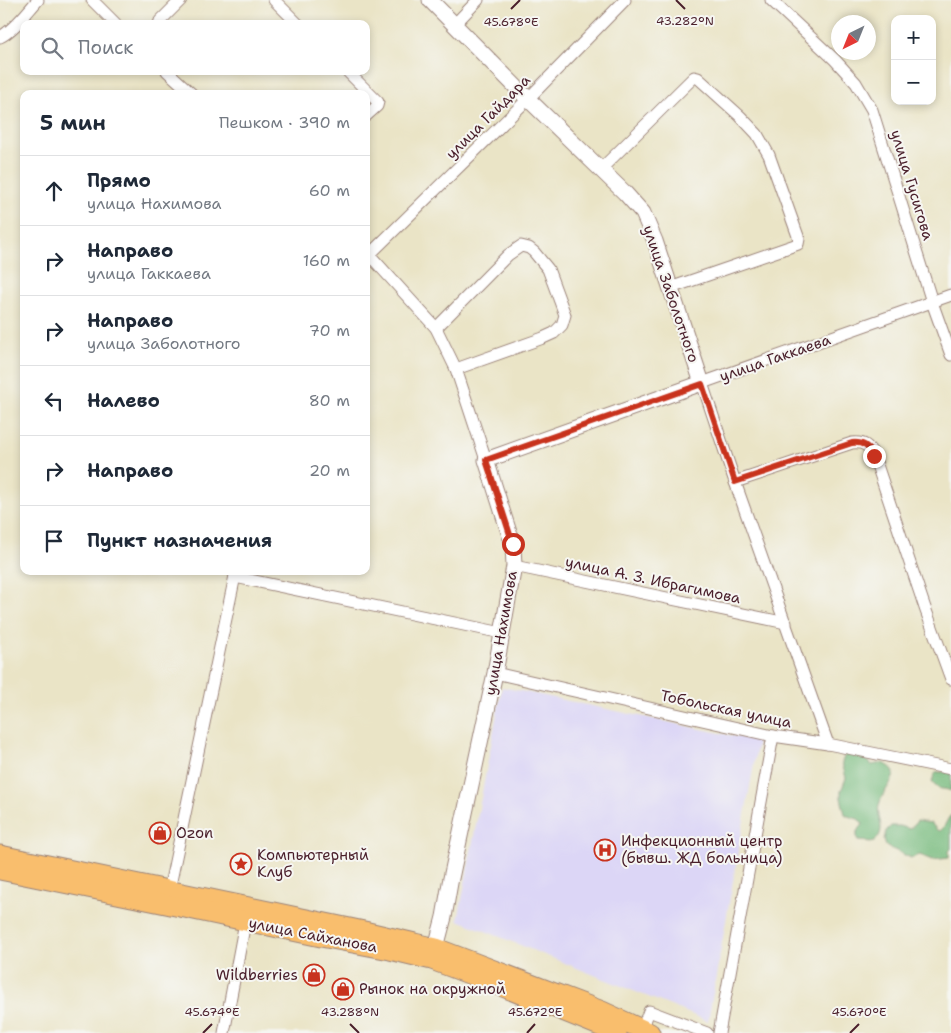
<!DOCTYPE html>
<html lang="ru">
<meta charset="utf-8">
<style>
:root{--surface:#fff;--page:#f2f2f3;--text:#1f2937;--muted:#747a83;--line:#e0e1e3}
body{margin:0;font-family:"Shantell Sans",sans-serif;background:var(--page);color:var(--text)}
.controls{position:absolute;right:15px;top:15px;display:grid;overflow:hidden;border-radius:10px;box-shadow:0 2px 8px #0003}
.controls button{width:45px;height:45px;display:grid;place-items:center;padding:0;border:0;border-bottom:1px solid var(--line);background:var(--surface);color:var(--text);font:25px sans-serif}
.compass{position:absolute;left:831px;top:15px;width:45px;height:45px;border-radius:50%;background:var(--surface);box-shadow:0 2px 8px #0003;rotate:223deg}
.stop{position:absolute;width:15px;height:15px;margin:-11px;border:4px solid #c8321e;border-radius:50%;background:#fff}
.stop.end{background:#c8321e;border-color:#fff;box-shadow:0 1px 5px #0008}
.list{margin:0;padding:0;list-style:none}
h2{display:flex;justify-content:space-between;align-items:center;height:65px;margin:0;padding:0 20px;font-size:21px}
h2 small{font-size:16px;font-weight:400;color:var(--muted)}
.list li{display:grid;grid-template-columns:32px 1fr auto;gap:15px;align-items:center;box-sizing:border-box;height:70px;padding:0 20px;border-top:1px solid var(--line)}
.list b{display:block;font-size:19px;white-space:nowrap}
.list p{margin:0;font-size:16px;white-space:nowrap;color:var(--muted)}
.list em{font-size:16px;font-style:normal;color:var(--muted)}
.icon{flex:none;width:28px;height:28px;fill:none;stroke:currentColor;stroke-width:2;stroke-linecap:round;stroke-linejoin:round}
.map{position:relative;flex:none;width:951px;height:1033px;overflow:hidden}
.search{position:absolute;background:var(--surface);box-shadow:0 2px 8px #0003;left:20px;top:20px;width:350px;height:55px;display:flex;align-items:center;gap:12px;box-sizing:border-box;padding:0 18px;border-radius:10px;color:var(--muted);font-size:19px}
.panel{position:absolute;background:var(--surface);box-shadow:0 2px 8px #0003;left:20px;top:90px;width:350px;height:485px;border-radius:10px}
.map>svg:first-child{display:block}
.built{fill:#dcd6f6}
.forest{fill:#78bb7e;stroke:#616d54}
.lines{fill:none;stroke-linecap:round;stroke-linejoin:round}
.minor-casing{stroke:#9a8278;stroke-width:13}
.tertiary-casing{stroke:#9a8278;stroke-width:17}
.primary-casing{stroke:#9a8278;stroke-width:21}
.minor{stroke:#fff;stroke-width:11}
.tertiary{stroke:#fff;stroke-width:15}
.primary{stroke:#f9be6d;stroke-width:19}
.route{stroke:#c8321e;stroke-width:6}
.ticks{fill:none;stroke:#4a1f2b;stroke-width:2}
.labels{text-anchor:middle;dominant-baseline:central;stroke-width:4;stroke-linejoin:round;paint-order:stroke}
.street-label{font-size:15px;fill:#4a1f2b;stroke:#f6f6f2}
.poi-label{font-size:15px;fill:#4a1f2b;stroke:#f6f6f2;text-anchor:start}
.ticks-label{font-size:12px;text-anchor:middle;fill:#4a1f2b;stroke:#f6f6f2;stroke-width:4;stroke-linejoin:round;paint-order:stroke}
</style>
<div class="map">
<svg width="951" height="1033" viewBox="0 0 951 1033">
<rect width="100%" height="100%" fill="#f6f6f2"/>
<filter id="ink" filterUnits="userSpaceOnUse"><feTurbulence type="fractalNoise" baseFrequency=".02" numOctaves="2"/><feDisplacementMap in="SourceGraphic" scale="10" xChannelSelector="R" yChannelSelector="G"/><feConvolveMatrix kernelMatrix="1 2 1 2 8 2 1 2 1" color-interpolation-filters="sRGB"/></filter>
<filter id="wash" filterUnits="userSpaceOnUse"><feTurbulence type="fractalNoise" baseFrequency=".0096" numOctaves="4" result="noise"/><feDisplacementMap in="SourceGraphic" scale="20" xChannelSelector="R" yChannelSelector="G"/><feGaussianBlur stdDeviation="1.12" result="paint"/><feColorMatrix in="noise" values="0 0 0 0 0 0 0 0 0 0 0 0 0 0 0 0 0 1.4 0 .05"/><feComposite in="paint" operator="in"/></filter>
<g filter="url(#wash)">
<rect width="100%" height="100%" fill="#eae4c6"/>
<polygon class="built" points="502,687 758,741 708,1021 458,920"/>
<g class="forest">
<path d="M855,749L872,765L882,763C887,765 893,767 894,773C895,779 881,795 879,805C876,819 888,830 874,842L858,841L857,838V831L862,826L863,823L858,819L848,816L845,814L841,798V791L846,778L842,762L846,752Z"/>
<path d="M937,772H951V791C942,787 939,792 932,782L934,775Z"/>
<path d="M951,815V849L949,851V858L932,860L920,855L911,858L886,846L884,840L886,831L891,826H900L910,829L917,821L931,823L937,830L940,831C946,826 946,820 951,815Z"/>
</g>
</g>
<g filter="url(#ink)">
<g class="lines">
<g class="minor-casing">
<g id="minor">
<polyline points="92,0 116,24"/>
<polyline points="274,0 298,24"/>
<polyline points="771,0 835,60 856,83 872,110 932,302 951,355"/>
<polyline points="159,24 160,21 181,0"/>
<polyline points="455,24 478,0"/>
<path d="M0,37C14,30 27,12 38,0"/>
<polyline points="167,71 192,94"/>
<polyline points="347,71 378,102 377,106 366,116"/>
<polyline points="600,170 694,77 698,78 740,116 757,134 769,155 799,239 798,244 670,288"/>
<polyline points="366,251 436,328 456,369 486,460"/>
<polyline points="370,254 528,99 625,0"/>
<polyline points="436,328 508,255 521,246 529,248 534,252 548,269 565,315 562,325 554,333 543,338 456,369"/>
<path d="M735,482L852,443C864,442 868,445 874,456L925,608L951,679"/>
<polyline points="514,566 786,623"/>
<polyline points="235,577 502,633"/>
<polyline points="495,673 773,736 828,744 951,769"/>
<polyline points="828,744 735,482 702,383 951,295"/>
<polyline points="168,895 236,571"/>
<polyline points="642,1029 649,1011 707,1033"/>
<polyline points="224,1033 246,917"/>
<polyline points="719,1033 773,736"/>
</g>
</g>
<g class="tertiary-casing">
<polyline id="tertiary" points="430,0 528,99 625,193 643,213 655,241 702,383 486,460 513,545 514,566 495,673 450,883 444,917 433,959"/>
</g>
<g class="primary-casing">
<g id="primary">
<polyline points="0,855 364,931 436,948 602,1011 650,1033"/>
<polyline points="0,870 166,904 321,937 390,950 432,960 503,987 617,1033"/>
</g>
</g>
<use href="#minor" class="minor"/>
<use href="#tertiary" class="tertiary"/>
<use href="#primary" class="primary"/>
</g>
</g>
<g class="lines" filter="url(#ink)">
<path class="route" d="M513,544L486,460L702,384L735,482L852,443C863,442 868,446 874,456"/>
</g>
<path class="ticks" d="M676,0L685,9M511,9L520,0M350,1024L359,1033M203,1033L212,1024M527,1033L535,1024M850,1033L859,1024"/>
<defs>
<g id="shop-ring" transform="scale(1.125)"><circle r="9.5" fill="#f6f6f2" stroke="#c8321e" stroke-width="1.5"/><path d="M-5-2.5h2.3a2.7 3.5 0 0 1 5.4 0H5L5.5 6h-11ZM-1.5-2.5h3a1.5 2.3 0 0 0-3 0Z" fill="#c8321e"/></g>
<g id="hospital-ring" transform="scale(1.125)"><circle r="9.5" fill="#f6f6f2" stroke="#c8321e" stroke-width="1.5"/><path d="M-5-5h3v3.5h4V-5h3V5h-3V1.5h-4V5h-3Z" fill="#c8321e"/></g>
<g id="sight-ring" transform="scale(1.125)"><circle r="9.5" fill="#f6f6f2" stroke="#c8321e" stroke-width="1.5"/><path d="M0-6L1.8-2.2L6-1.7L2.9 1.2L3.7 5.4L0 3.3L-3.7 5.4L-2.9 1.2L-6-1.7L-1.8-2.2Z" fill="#c8321e"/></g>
</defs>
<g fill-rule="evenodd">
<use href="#shop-ring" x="160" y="833"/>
<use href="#hospital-ring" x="605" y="850"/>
<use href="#sight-ring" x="241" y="864"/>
<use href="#shop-ring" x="314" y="975"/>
<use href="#shop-ring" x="343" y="989"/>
</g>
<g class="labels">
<g class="street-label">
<text transform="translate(488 117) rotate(-45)">улица Гайдара</text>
<text transform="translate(912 185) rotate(73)">улица Гусигова</text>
<text transform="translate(671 294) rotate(71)">улица Заболотного</text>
<text transform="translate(775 358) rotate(-19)">улица Гаккаева</text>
<text transform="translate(653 580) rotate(12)">улица А. З. Ибрагимова</text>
<text transform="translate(501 633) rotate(-80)">улица Нахимова</text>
<text transform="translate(726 709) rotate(12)">Тобольская улица</text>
<text transform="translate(313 935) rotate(11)">улица Сайханова</text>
</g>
<g class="poi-label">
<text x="176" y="833">Ozon</text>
<text x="621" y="841">Инфекционный центр<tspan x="621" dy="17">(бывш. ЖД больница)</tspan></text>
<text x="257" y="855">Компьютерный<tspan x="257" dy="17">Клуб</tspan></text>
<text x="298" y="975" text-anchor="end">Wildberries</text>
<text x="359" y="989">Рынок на окружной</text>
</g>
</g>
<g class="ticks-label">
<text x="685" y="25">43.282°N</text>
<text x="511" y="26">45.678°E</text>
<text x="212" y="1016">45.674°E</text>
<text x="535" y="1016">45.672°E</text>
<text x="859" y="1016">45.670°E</text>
<text x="350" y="1016">43.288°N</text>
</g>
</svg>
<div class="controls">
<button>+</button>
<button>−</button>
</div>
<svg class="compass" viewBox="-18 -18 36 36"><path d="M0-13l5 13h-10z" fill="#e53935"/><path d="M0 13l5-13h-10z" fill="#747a83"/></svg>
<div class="stop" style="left:513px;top:544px"></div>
<div class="stop end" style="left:874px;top:456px"></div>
<div class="search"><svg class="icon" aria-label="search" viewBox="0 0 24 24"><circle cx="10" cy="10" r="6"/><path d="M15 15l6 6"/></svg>Поиск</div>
<section class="panel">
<h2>5 мин<small>Пешком · 390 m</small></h2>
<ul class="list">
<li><svg class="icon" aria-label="ahead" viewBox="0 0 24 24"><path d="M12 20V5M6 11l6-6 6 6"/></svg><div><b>Прямо</b><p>улица Нахимова</p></div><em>60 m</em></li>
<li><svg class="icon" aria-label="right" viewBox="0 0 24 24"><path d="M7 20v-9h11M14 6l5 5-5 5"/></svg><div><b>Направо</b><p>улица Гаккаева</p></div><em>160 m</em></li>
<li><svg class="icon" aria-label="right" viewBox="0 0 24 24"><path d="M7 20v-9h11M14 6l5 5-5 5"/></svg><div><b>Направо</b><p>улица Заболотного</p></div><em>70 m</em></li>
<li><svg class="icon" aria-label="left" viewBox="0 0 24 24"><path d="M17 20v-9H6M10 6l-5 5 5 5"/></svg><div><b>Налево</b></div><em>80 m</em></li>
<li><svg class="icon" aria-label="right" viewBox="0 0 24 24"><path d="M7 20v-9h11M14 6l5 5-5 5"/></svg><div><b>Направо</b></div><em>20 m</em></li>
<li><svg class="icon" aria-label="arrive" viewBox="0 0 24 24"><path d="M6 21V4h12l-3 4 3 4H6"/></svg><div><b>Пункт назначения</b></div></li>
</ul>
</section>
</div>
